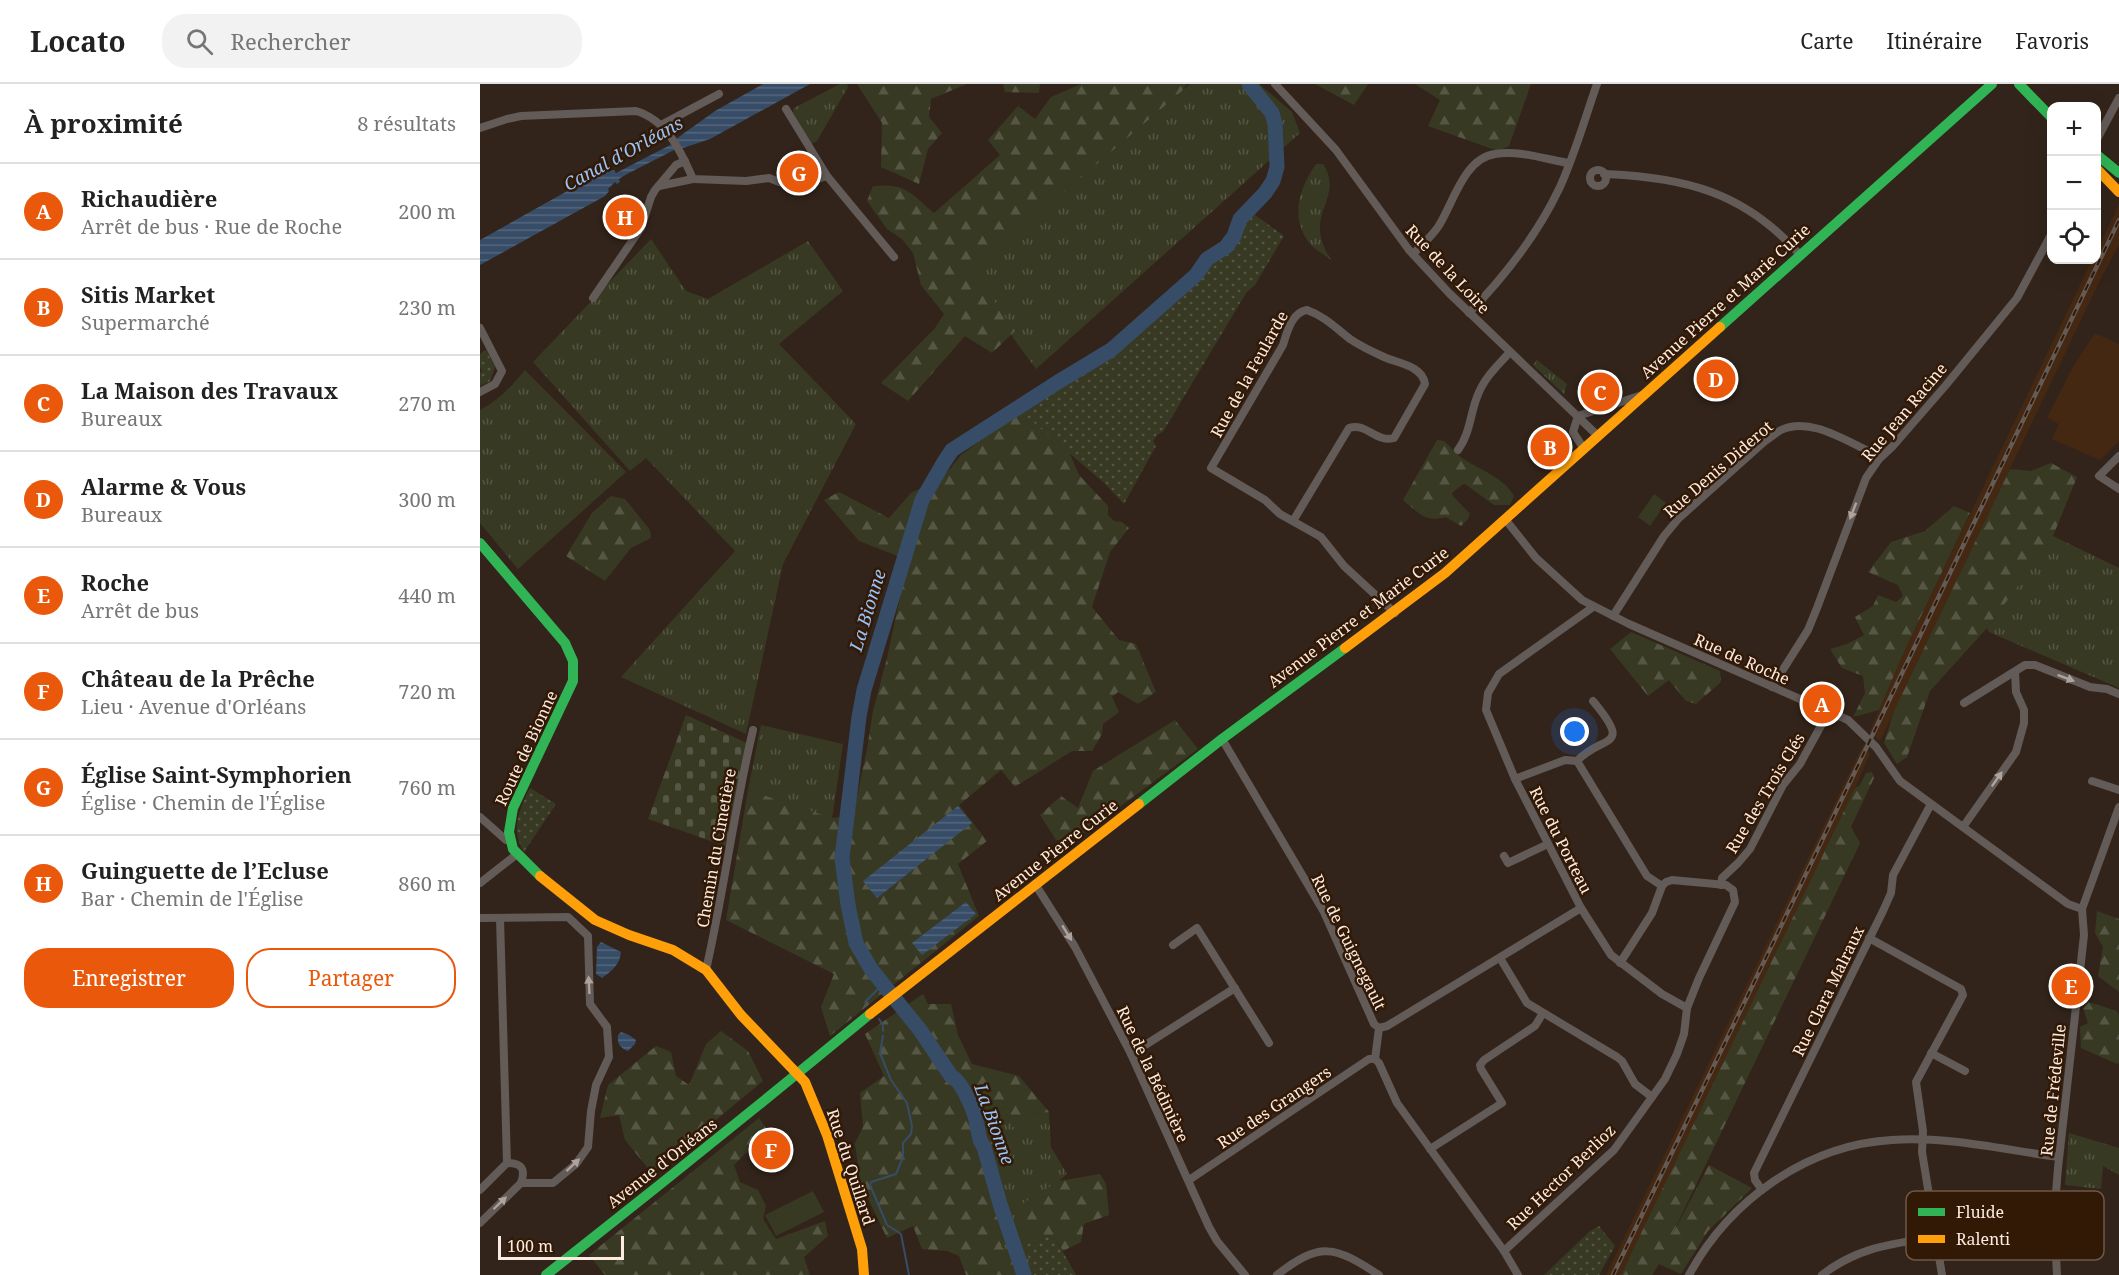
<!DOCTYPE html>
<html lang="fr">
<meta charset="utf-8">
<style>
:root{--surface:#fff;--page:#f2f2f2;--text:#222;--muted:#767676;--line:#e0e0e0;--accent:#ea580c}
body{margin:0;font-family:"Noto Serif",serif;background:var(--page);color:var(--text)}
.controls{position:absolute;right:18px;top:18px;display:grid;overflow:hidden;border-radius:12px;box-shadow:0 6px 24px #0002}
.controls button{width:54px;height:54px;display:grid;place-items:center;padding:0;border:0;border-bottom:2px solid var(--line);background:var(--surface);color:var(--text);font:30px sans-serif}
.scale{position:absolute;left:18px;bottom:15px;width:126px;box-sizing:border-box;padding-left:6px;border:3px solid #fdebe0;border-top:0;font-size:16px;line-height:21px;white-space:nowrap;color:#fdebe0;-webkit-text-stroke:4px #321906;paint-order:stroke}
.you{position:absolute;left:1095px;top:648px;width:21px;height:21px;margin:-15px;border:4px solid #fff;border-radius:50%;background:#1a73e8;box-shadow:0 0 0 9px #1a73e833}
.badge{display:grid;place-items:center;width:39px;height:39px;border-radius:50%;background:var(--accent);color:#fff;font-size:20px;font-weight:700}
.pin{position:absolute;translate:-50% -50%;border:3px solid #fff;box-shadow:0 2px 6px #0006}
.list{margin:0;padding:0;list-style:none}
h2{display:flex;justify-content:space-between;align-items:center;height:78px;margin:0;padding:0 24px;font-size:26px}
h2 small{font-size:20px;font-weight:400;color:var(--muted)}
.list li{display:grid;grid-template-columns:39px 1fr auto;gap:18px;align-items:center;box-sizing:border-box;height:96px;padding:0 24px;border-top:2px solid var(--line)}
.list b{display:block;font-size:22px;white-space:nowrap}
.list p{margin:0;font-size:20px;white-space:nowrap;color:var(--muted)}
.list em{font-size:20px;font-style:normal;color:var(--muted)}
.actions{display:flex;gap:12px;padding:18px 24px}
.actions a{flex:1;padding:14px 0;border:2px solid var(--accent);border-radius:24px;text-align:center;font-size:21px;color:var(--accent)}
.actions .main{background:var(--accent);color:#fff}
.icon{flex:none;width:33px;height:33px;fill:none;stroke:currentColor;stroke-width:2;stroke-linecap:round;stroke-linejoin:round}
.map{position:relative;flex:none;width:1639px;height:1191px;overflow:hidden}
header{display:flex;align-items:center;gap:36px;box-sizing:border-box;height:84px;padding:0 30px;background:var(--surface);border-bottom:2px solid var(--line)}
header strong{font-size:28px}
nav{display:flex;gap:33px;margin-inline-start:auto;font-size:21px}
.search{width:420px;height:54px;background:var(--page);display:flex;align-items:center;gap:15px;box-sizing:border-box;padding:0 21px;border-radius:24px;color:var(--muted);font-size:22px}
main{display:flex}
aside{flex:1;background:var(--surface)}
.map>svg:first-child{display:block}
.built{fill:#452812}
.grass{fill:url(#grass-tufts)}
.forest{fill:url(#forest-firs)}
.cemetery{fill:url(#cemetery-stones)}
.park{fill:url(#park-dots)}
.garden{fill:#373923}
.water{fill:url(#water-rules)}
.lines{fill:none;stroke-linecap:round;stroke-linejoin:round}
.stream{stroke:#374c66;stroke-width:2}
.river{stroke:#374c66;stroke-width:15}
.street{stroke:#625b58;stroke-width:8}
.fast{stroke:#30b455;stroke-width:10}
.slow{stroke:#ff9f0a;stroke-width:10}
.rail-casing{stroke:#655b56;stroke-width:4.5}
.rail{stroke:#321906;stroke-width:2;stroke-dasharray:7;stroke-linecap:butt}
.oneway{fill:#b0a39c}
.labels{text-anchor:middle;dominant-baseline:central;stroke-width:5;stroke-linejoin:round;paint-order:stroke}
.street-label{font-size:16px;fill:#fdebe0;stroke:#321906}
.water-label{font-size:18px;font-style:italic;fill:#97c3f7;stroke:#321906}
.key{fill:#321906;stroke:#6f5847;stroke-width:1.5}
.key-label{font-size:16px;fill:#fdebe0}
</style>
<header>
<strong>Locato</strong>
<div class="search"><svg class="icon" aria-label="search" viewBox="0 0 24 24"><circle cx="10" cy="10" r="6"/><path d="M15 15l6 6"/></svg>Rechercher</div>
<nav><a>Carte</a><a>Itinéraire</a><a>Favoris</a></nav>
</header>
<main>
<aside>
<h2>À proximité<small>8 résultats</small></h2>
<ul class="list">
<li><span class="badge">A</span><div><b>Richaudière</b><p>Arrêt de bus · Rue de Roche</p></div><em>200 m</em></li>
<li><span class="badge">B</span><div><b>Sitis Market</b><p>Supermarché</p></div><em>230 m</em></li>
<li><span class="badge">C</span><div><b>La Maison des Travaux</b><p>Bureaux</p></div><em>270 m</em></li>
<li><span class="badge">D</span><div><b>Alarme &amp; Vous</b><p>Bureaux</p></div><em>300 m</em></li>
<li><span class="badge">E</span><div><b>Roche</b><p>Arrêt de bus</p></div><em>440 m</em></li>
<li><span class="badge">F</span><div><b>Château de la Prêche</b><p>Lieu · Avenue d'Orléans</p></div><em>720 m</em></li>
<li><span class="badge">G</span><div><b>Église Saint-Symphorien</b><p>Église · Chemin de l'Église</p></div><em>760 m</em></li>
<li><span class="badge">H</span><div><b>Guinguette de l’Ecluse</b><p>Bar · Chemin de l'Église</p></div><em>860 m</em></li>
</ul>
<div class="actions"><a class="main">Enregistrer</a><a>Partager</a></div>
</aside>
<div class="map">
<svg width="1639" height="1191" viewBox="0 0 1639 1191">
<defs>
<pattern id="grass-tufts" width="24" height="20" patternUnits="userSpaceOnUse" patternTransform="scale(1.5)"><rect width="24" height="20" fill="#373923"/><path d="M3 7l-1-3M5 7V3M7 7l1-3M15 17l-1-3M17 17v-4M19 17l1-3" fill="none" stroke="#555643"/></pattern>
<pattern id="forest-firs" width="22" height="20" patternUnits="userSpaceOnUse" patternTransform="scale(1.5)"><rect width="22" height="20" fill="#373923"/><path d="M5 1l3.5 6h-7zM16 11l3.5 6h-7z" fill="#555643"/></pattern>
<pattern id="cemetery-stones" width="16" height="16" patternUnits="userSpaceOnUse" patternTransform="scale(1.5)"><rect width="16" height="16" fill="#373923"/><path d="M2 7V4a2 2 0 0 1 4 0v3zM10 15v-3a2 2 0 0 1 4 0v3z" fill="#555643"/></pattern>
<pattern id="park-dots" width="8" height="8" patternUnits="userSpaceOnUse" patternTransform="scale(1.5)"><rect width="8" height="8" fill="#373923"/><path d="M2 2h.1M6 6h.1" fill="none" stroke="#555643" stroke-width="1.8" stroke-linecap="round"/></pattern>
<pattern id="water-rules" width="6" height="5" patternUnits="userSpaceOnUse" patternTransform="scale(1.5)"><rect width="6" height="5" fill="#374c66"/><path d="M0 2.5h6" fill="none" stroke="#55667c"/></pattern>
</defs>
<rect width="100%" height="100%" fill="#32241a"/>
<g class="built">
<polygon points="1639,120 1639,161 1621,194 1400,657 1390,647 1424,568 1612,176 1616,176 1617,167"/>
<polygon points="1615,249 1639,260 1639,357 1620,376 1572,355 1579,340 1567,334 1593,283"/>
<polygon points="1383,661 1390,670 1375,704 1141,1191 1126,1191"/>
</g>
<g class="grass">
<polygon points="360,0 367,0 368,3 337,57 331,60 313,28 314,24"/>
<polygon points="710,0 779,0 812,28 820,49 556,285 534,255 492,186"/>
<path d="M836,80H843C860,105 839,123 840,144C840,156 845,166 851,176C845,171 837,167 832,162C809,136 818,106 836,80Z"/>
<polygon points="171,155 206,207 228,215 328,157 363,207 299,260 376,340 303,480 266,650 141,593 255,467 166,374 150,387 53,278"/>
<polygon points="1057,276 1087,300 1084,310 1053,281"/>
<path d="M45,286L146,388L38,485L0,439V326C19,316 31,303 45,286Z"/>
<polygon points="1573,452 1639,484 1639,604 1509,548 1507,544"/>
<polygon points="281,641 363,660 352,735 268,706"/>
<polygon points="527,1023 549,1031 569,1028 571,1063 587,1090 579,1097 534,1126 573,1151 596,1191 542,1191 535,1167 522,1165 518,1146 516,1102 502,1064 505,1052 516,1049 512,1031"/>
<polygon points="1589,1049 1639,1064 1639,1091 1623,1082 1621,1105 1585,1101"/>
</g>
<g class="forest">
<polygon points="377,0 487,0 451,15 449,33 462,49 448,65 439,100 401,83 402,39"/>
<polygon points="523,0 560,0 559,9 525,8"/>
<path d="M601,0H707L702,7L493,186L535,247L512,269L485,252L428,317L401,299L455,244L464,230L441,201L433,169L422,155L407,145L387,117L393,102C427,99 430,109 454,129L520,71L508,56L538,22L555,35L571,13Z"/>
<polygon points="835,0 888,0 874,21"/>
<polygon points="935,0 1051,0 1029,62 1018,67 948,42 960,16"/>
<polygon points="551,324 587,363 599,391 628,422 628,431 634,437 642,438 649,444 630,468 612,523 639,556 656,560 676,608 658,620 638,608 632,613 639,628 623,640 622,650 612,667 592,667 535,703 521,686 479,721 507,757 478,780 499,832 350,952 341,923 354,890 246,836 268,706 352,734 373,731 387,665 393,627 407,574 428,476 379,457 344,416 359,408 409,434 431,409 464,392 481,371 512,348"/>
<path d="M957,356L964,357C971,363 977,371 985,376C1001,386 1025,395 1034,412L1030,421H1014L985,400L982,401L972,409L973,412L990,430L988,435L981,442L966,433C946,439 939,429 924,417L923,416Z"/>
<polygon points="1571,379 1597,393 1571,457 1507,544 1450,607 1427,673 1417,680 1404,659 1414,627 1530,385 1551,387"/>
<polygon points="131,412 145,415 170,446 171,454 151,464 125,497 86,472 112,429"/>
<polygon points="1474,422 1490,429 1424,568 1399,626 1373,633 1385,609 1383,592 1362,584 1350,565 1367,560 1384,551 1375,533 1393,522 1398,511 1416,518 1423,512 1418,501 1388,488 1411,458 1445,447"/>
<polygon points="1151,548 1240,587 1241,598 1216,620 1206,617 1189,596 1168,612 1130,565"/>
<polygon points="695,636 718,665 596,755 576,756 560,731 581,712 598,724 613,687"/>
<polygon points="1392,688 1394,694 1371,743 1380,759 1191,1153 1229,1081 1272,1104 1228,1147 1201,1190 1179,1180 1172,1191 1141,1191 1375,704 1380,701 1386,689"/>
<polygon points="1617,827 1639,835 1639,908 1618,892 1623,863 1615,849"/>
<path d="M443,910L448,920H471L478,951L492,980L539,992L569,1028L549,1031L542,1044L532,1043L527,1023L512,1030L516,1049L505,1052C499,1072 512,1083 516,1102C520,1122 517,1143 522,1164L535,1167L542,1191H486L479,1172L467,1167L442,1165L433,1142L407,1154L380,1098L375,1059L383,1043L380,1009L404,992L385,950Z"/>
<polygon points="1609,918 1637,927 1639,931 1639,979 1637,980 1601,964 1600,943 1608,939 1603,924"/>
<polygon points="241,947 268,967 283,997 172,1089 145,1056 139,1031 120,1034 128,1001 176,962 191,968 196,992 209,1001 226,960"/>
<polygon points="279,1034 288,1047 254,1081 260,1098 278,1106 286,1122 283,1135 296,1155 345,1137 348,1152 324,1173 330,1191 125,1191 109,1171"/>
<polygon points="620,1090 626,1100 629,1131 604,1140 601,1158 583,1167 573,1151 544,1159 534,1125 579,1097"/>
</g>
<polygon class="cemetery" points="206,631 267,659 248,763 168,735"/>
<g class="park">
<polygon points="771,128 804,152 775,201 766,209 683,348 677,351 673,357 676,362 644,420 624,399 538,325 637,259 705,200"/>
<polygon points="6,266 15,283 10,297 0,302 0,289 2,287 0,283 0,270"/>
<path d="M50,704L76,720L44,768C30,746 39,726 50,704Z"/>
<polygon points="1119,1142 1135,1162 1119,1191 1064,1191 1110,1147"/>
<polygon points="573,1151 596,1191 554,1191 544,1159"/>
</g>
<g class="garden">
<polygon points="1174,410 1186,419 1170,442 1158,433"/>
<polygon points="333,1107 344,1128 296,1152 285,1131"/>
</g>
<g class="water">
<polygon points="283,0 330,0 230,55 203,64 200,63 147,90 139,95 140,98 137,100 135,98 128,105 129,107 125,112 0,181 0,156 114,92 134,86 136,89 196,58 196,55 235,27"/>
<polygon points="478,722 492,739 397,814 383,797"/>
<polygon points="486,818 496,830 442,871 432,859"/>
<path d="M121,858L141,868C140,880 132,887 122,894L116,890L117,863Z"/>
<path d="M141,948L149,951L156,956L155,960L148,967C140,964 137,960 138,951Z"/>
</g>
<g class="lines">
<g class="stream">
<polyline points="385,918 403,900"/>
<polyline points="399,935 403,941 403,947"/>
<polyline points="403,952 400,969 411,996 427,1019 432,1042 431,1050 423,1059 423,1073 416,1090 391,1098 390,1101 407,1141 421,1150 429,1191"/>
</g>
<path class="river" d="M544,1191L520,1120L504,1063C498,1056 499,1049 497,1041C495,1028 482,997 471,992L440,946L391,885L376,859L368,821L362,774L379,633L384,606L442,416L464,378L472,366L578,298L631,266L716,191L727,175L746,163L754,152L760,135L785,109L793,97L797,83L795,40L792,29L769,0"/>
<g class="street">
<polyline points="795,0 856,66 929,166 969,209 1118,352"/>
<polyline points="306,25 347,92 414,173"/>
<polyline points="181,41 239,10"/>
<path d="M0,44L27,35L41,32L156,27C187,36 201,68 213,95L266,97L289,94L312,103L347,92"/>
<polyline points="1616,57 1639,14"/>
<circle cx="1118" cy="94" r="8"/>
<path d="M1124,90C1204,93 1265,108 1320,171"/>
<polyline points="179,102 213,95"/>
<path d="M933,170C941,162 951,153 958,143C973,120 984,74 1015,70C1039,66 1065,75 1088,79"/>
<polyline points="113,214 161,144 171,113 175,106 196,81 205,77"/>
<path d="M989,229C1025,192 1057,151 1079,105C1094,73 1105,34 1117,0"/>
<polyline points="0,244 22,287 15,300 0,308"/>
<polyline points="1098,332 1162,311"/>
<polyline points="1098,332 1093,348 1104,365"/>
<path d="M978,366C990,350 990,331 997,313C1004,294 1017,282 1030,268"/>
<polyline points="1639,372 1619,392 1639,405"/>
<polyline points="1025,435 1056,474 1102,516 1149,540 1368,636 1396,663 1420,697 1588,820 1602,825"/>
<path d="M813,437L869,344C886,338 896,359 914,354L945,300C943,282 917,279 904,273C893,268 880,262 870,255C856,244 844,232 827,226C812,228 807,248 803,261L731,384L785,416L800,430L841,453L864,482L915,529"/>
<polyline points="1113,523 1019,590 1008,609 1006,626 1035,695 1101,824 1131,871 1182,910 1207,924"/>
<path d="M1133,532L1184,452L1199,434L1285,357C1290,354 1295,349 1301,346C1331,332 1367,358 1395,370L1399,375"/>
<polyline points="1292,603 1328,546 1337,524 1386,394 1399,375 1413,362 1466,301 1537,214 1572,149"/>
<polyline points="1484,619 1545,581 1555,581 1610,603 1627,605 1639,610"/>
<polyline points="742,655 844,828 894,940 899,944 895,975 899,979 917,1019 1024,1167 1038,1191"/>
<path d="M1097,677C1122,650 1154,666 1113,617"/>
<polyline points="1035,695 1085,676 1097,677 1167,792 1182,802"/>
<polyline points="1612,697 1639,706"/>
<polyline points="0,733 26,756 30,755"/>
<polyline points="1483,743 1536,668 1544,639 1544,626 1536,608 1535,588"/>
<polyline points="1024,772 1028,779 1068,760"/>
<polyline points="0,799 37,770"/>
<polyline points="555,800 595,863 651,970 729,1143 737,1157 765,1191"/>
<polyline points="1241,801 1242,794 1258,779 1270,765 1303,701 1320,680 1349,627"/>
<polyline points="0,834 88,833 108,852 110,920 127,943 129,973 116,1001 111,1027 108,1063 96,1080 73,1099 41,1099"/>
<polyline points="1389,854 1481,905 1483,911 1436,998 1443,1047 1442,1068 1462,1191"/>
<polyline points="693,861 717,844 789,959"/>
<polyline points="1020,874 1047,919 1137,973 1142,977 1155,1000 1172,1013"/>
<path d="M226,886C244,807 254,726 273,646"/>
<polyline points="899,944 907,942 1101,824"/>
<polyline points="1451,969 1485,987"/>
<polyline points="651,970 755,904"/>
<polyline points="950,1065 1022,1019 1001,985 1000,981 1004,976 1055,942 1063,929"/>
<polyline points="709,1096 889,975 895,975"/>
<polyline points="0,1106 27,1079 20,834"/>
<polyline points="1282,1106 1275,1096 1274,1089 1403,827 1411,809 1413,791 1451,720"/>
<path d="M0,1139L41,1099C46,1085 42,1079 27,1079"/>
<polyline points="1024,1167 1134,1066 1185,995 1197,970 1204,950 1207,924 1219,894 1255,818 1253,806 1246,801 1192,796 1186,798 1182,802 1172,829 1140,879"/>
<path d="M797,1191C840,1157 855,1162 899,1191"/>
<path d="M1209,1191C1249,1117 1326,1061 1412,1056C1468,1052 1524,1066 1579,1073"/>
<path d="M1342,1191C1378,1163 1412,1160 1455,1153"/>
<polyline points="1577,1191 1574,1133 1578,1084 1604,851 1602,825 1639,723"/>
</g>
<g class="fast">
<polyline points="1539,0 1572,34"/>
<polyline points="1616,70 1639,89"/>
<polyline points="1240,243 1512,0"/>
<polyline points="0,459 85,559 93,577 93,597 33,724 29,748 33,765 60,792"/>
<polyline points="659,720 742,655 865,564"/>
<path d="M66,1191C175,1105 283,1018 390,930"/>
</g>
<g class="slow">
<polyline points="1616,84 1639,108"/>
<polyline points="865,564 965,489 1240,243"/>
<polyline points="60,792 115,836 149,851 193,866 226,886 261,931 325,998 347,1051 382,1165 384,1191"/>
<polyline points="390,930 659,720"/>
</g>
<g class="rail-casing">
<path id="rail" d="M1133,1191C1303,840 1470,488 1639,136"/>
</g>
<use href="#rail" class="rail"/>
</g>
<defs><path id="oneway-solid" d="M-6-.8H1V-3.2L6.5 0L1 3.2V.8H-6Z" transform="scale(1.5)"/></defs>
<g class="oneway">
<use href="#oneway-solid" transform="translate(1373 427) rotate(111)"/>
<use href="#oneway-solid" transform="translate(1586 594) rotate(21)"/>
<use href="#oneway-solid" transform="translate(1517 695) rotate(-55)"/>
<use href="#oneway-solid" transform="translate(587 849) rotate(58)"/>
<use href="#oneway-solid" transform="translate(109 901) rotate(-93)"/>
<use href="#oneway-solid" transform="translate(93 1081) rotate(-43)"/>
<use href="#oneway-solid" transform="translate(20 1119) rotate(-44)"/>
</g>
<g class="labels">
<g class="street-label">
<text transform="translate(968 185) rotate(47)">Rue de la Loire</text>
<text transform="translate(1245 217) rotate(-42)">Avenue Pierre et Marie Curie</text>
<text transform="translate(769 290) rotate(-61)">Rue de la Feularde</text>
<text transform="translate(1424 328) rotate(-50)">Rue Jean Racine</text>
<text transform="translate(1238 385) rotate(-41)">Rue Denis Diderot</text>
<text transform="translate(878 533) rotate(-37)">Avenue Pierre et Marie Curie</text>
<text transform="translate(1262 575) rotate(24)">Rue de Roche</text>
<text transform="translate(46 664) rotate(-65)">Route de Bionne</text>
<text transform="translate(1285 709) rotate(-59)">Rue des Trois Clés</text>
<text transform="translate(1081 756) rotate(63)">Rue du Porteau</text>
<text transform="translate(236 764) rotate(-80)">Chemin du Cimetière</text>
<text transform="translate(575 766) rotate(-38)">Avenue Pierre Curie</text>
<text transform="translate(869 858) rotate(64)">Rue de Guignegault</text>
<text transform="translate(1348 907) rotate(-64)">Rue Clara Malraux</text>
<text transform="translate(673 990) rotate(65)">Rue de la Bédinière</text>
<text transform="translate(1573 1006) rotate(-84)">Rue de Frédeville</text>
<text transform="translate(794 1023) rotate(-34)">Rue des Grangers</text>
<text transform="translate(182 1079) rotate(-38)">Avenue d'Orléans</text>
<text transform="translate(371 1083) rotate(72)">Rue du Quillard</text>
<text transform="translate(1081 1093) rotate(-44)">Rue Hector Berlioz</text>
</g>
<g class="water-label">
<text transform="translate(143 69) rotate(-29)">Canal d'Orléans</text>
<text transform="translate(387 526) rotate(-73)">La Bionne</text>
<text transform="translate(515 1040) rotate(70)">La Bionne</text>
</g>
</g>
<rect x="1426" y="1107" width="198" height="69" rx="9" class="key"/>
<rect x="1438" y="1124" width="27" height="8" fill="#30b455"/>
<rect x="1438" y="1151" width="27" height="8" fill="#ff9f0a"/>
<g class="key-label">
<text x="1476" y="1134">Fluide</text>
<text x="1476" y="1161">Ralenti</text>
</g>
</svg>
<div class="controls">
<button>+</button>
<button>−</button>
<button><svg class="icon" aria-label="locate" viewBox="0 0 24 24"><circle cx="12" cy="12" r="6"/><path d="M12 2v4M12 18v4M2 12h4M18 12h4"/></svg></button>
</div>
<div class="scale">100 m</div>
<div class="you"></div>
<div class="pin badge" style="left:1342px;top:620px">A</div>
<div class="pin badge" style="left:1070px;top:363px">B</div>
<div class="pin badge" style="left:1120px;top:308px">C</div>
<div class="pin badge" style="left:1236px;top:295px">D</div>
<div class="pin badge" style="left:1591px;top:902px">E</div>
<div class="pin badge" style="left:291px;top:1066px">F</div>
<div class="pin badge" style="left:319px;top:89px">G</div>
<div class="pin badge" style="left:145px;top:133px">H</div>
</div>
</main>
